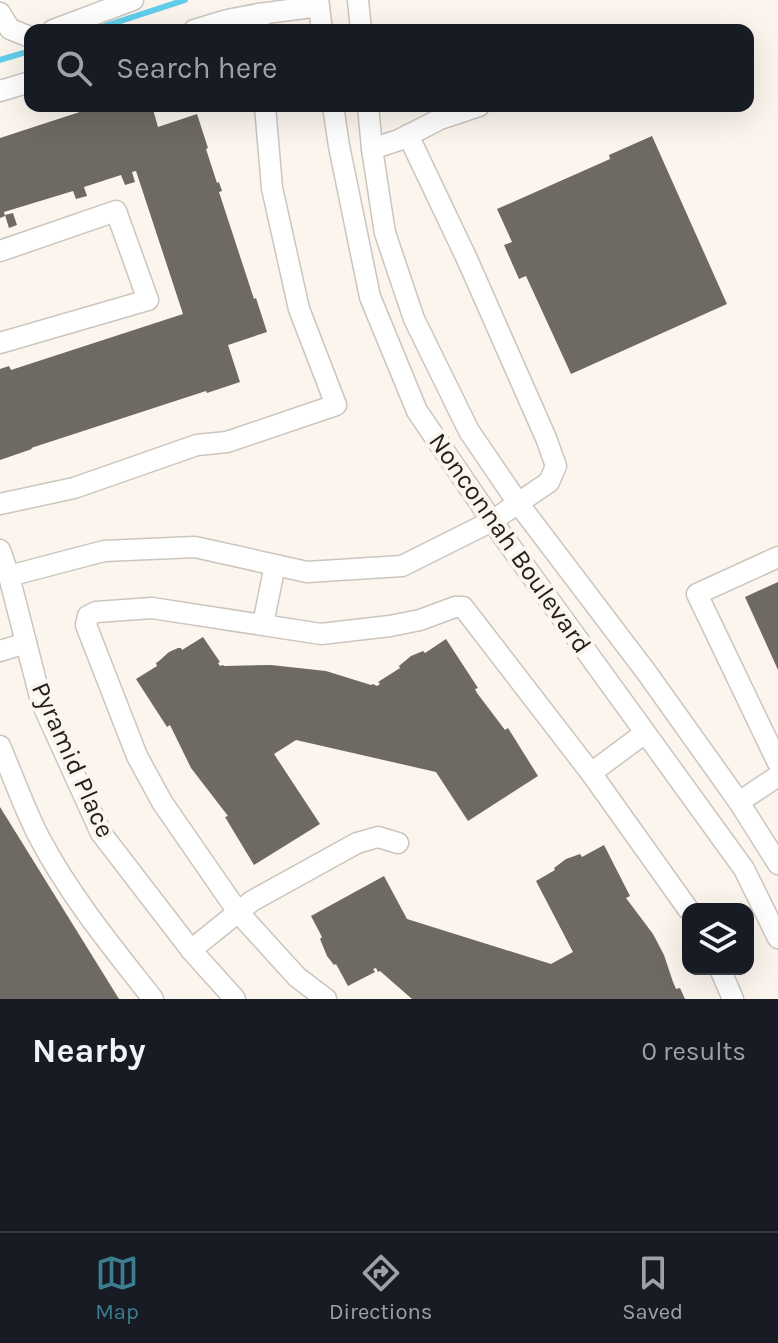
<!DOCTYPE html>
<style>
:root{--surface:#171b24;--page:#20242c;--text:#f1f3f6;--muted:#9ea1a6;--line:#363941;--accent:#3c7d8f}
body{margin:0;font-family:Karla,sans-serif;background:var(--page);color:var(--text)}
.controls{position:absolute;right:24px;bottom:24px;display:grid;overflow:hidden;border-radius:16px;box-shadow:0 8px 32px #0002}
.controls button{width:72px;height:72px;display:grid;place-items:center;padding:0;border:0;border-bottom:2px solid var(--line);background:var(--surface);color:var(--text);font:40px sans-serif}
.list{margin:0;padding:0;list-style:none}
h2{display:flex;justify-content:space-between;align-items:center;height:104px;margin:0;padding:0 32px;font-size:34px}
h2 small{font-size:26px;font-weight:400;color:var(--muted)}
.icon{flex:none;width:44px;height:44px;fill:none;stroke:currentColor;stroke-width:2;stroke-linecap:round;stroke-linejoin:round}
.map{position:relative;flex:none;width:778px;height:999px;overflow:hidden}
.search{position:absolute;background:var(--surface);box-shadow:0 8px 32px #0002;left:24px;right:24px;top:24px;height:88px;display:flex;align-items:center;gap:20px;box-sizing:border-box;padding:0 28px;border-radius:16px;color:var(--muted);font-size:30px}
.sheet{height:232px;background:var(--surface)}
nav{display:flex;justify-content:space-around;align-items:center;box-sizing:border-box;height:112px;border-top:2px solid var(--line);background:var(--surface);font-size:22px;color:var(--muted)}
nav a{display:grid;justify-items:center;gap:4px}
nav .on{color:var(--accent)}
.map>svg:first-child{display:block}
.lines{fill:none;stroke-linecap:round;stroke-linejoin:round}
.stream{stroke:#60ceeb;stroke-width:6}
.building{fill:#6e6963}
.minor-casing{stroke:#cbc5be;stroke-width:23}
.minor{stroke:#fff;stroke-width:20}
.labels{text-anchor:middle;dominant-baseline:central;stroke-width:8;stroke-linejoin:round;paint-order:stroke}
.street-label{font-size:26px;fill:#221f1d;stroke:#fbf5ee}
</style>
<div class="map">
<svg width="778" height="999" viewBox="0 0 778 999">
<rect width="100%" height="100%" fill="#fbf5ee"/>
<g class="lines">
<g class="stream">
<polyline points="93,30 185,0"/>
<polyline points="0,60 30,51"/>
</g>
</g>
<g class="building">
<polygon points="98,106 152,106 158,127 197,114 208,148 206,149 217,183 219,182 222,191 219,192 254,299 256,298 267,332 228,345 240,382 207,393 206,391 31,448 32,449 0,460 0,369 9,366 11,370 183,314 136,171 132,172 135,182 125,185 121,175 84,187 87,196 76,199 73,191 4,212 5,216 0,218 0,138"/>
<polygon points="652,136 727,304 571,374 526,276 519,279 504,245 512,242 497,209 610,159 609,155"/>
<polygon points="13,213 17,225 9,228 5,215"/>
<polygon points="778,582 778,670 745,597"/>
<polygon points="203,637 220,662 218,663 220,666 223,665 224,666 271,665 326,671 371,685 373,684 377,686 380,684 378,682 400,668 399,666 411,656 423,651 425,653 446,639 478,688 475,689 477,693 505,730 508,728 538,776 468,821 436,772 296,740 274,754 320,824 254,865 225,817 228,816 191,768 170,725 167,727 136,679 157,666 156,663 159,661 169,652 178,648 181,648 182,650"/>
<polygon points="0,807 119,999 0,999"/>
<polygon points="604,845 630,896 626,898 653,934 664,955 673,982 676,989 680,988 685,999 412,999 380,971 378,972 376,968 373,969 375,972 348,986 336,964 334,965 327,956 320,939 322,937 311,916 384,876 407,919 551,964 573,952 536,881 555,870 554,868 566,859 580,854 582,857"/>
</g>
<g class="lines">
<g class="minor-casing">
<g id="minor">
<polyline points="318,0 322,30"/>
<polyline points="358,0 361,30"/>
<polyline points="0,13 10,29 30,37"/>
<polyline points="53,30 133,0"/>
<polyline points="194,30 227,20 259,14"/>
<polyline points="259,30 259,14 319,6"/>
<polyline points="0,91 30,82"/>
<polyline points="333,106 339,146 370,297 417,411 492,521 744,869 778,938"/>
<polyline points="368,106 372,149 385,233 414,319 469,431 518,503 647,673 739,802 778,864"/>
<polyline points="372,149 399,140 440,119 479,106"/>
<polyline points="0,251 116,211 148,300 0,343"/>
<polyline points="0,504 74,488 197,445 227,442 336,405 299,309 272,188 265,106"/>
<polyline points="0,550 9,576 41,701 101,833 191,950 235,999"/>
<polyline points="778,557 697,594 778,763"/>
<polyline points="9,576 104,551 195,547 307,572 402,566 492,521 549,482 556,466 546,438 467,259 408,135"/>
<polyline points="263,624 275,565"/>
<polyline points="0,651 26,643"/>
<path d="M0,746C13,776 24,808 39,837C70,896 113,948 153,999"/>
<polyline points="591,773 645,733"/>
<polyline points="739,802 778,776"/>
<polyline points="191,950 252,901 357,843 378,837 398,843"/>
<polyline points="720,969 733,999"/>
<polyline points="326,999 297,977 238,912 162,802 137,756 86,625 88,616 96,612 152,608 321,634 390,626 420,620 455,607 463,607 591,773 688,909"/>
</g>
</g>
<use href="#minor" class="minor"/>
</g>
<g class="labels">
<g class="street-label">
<text transform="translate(510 543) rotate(55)">Nonconnah Boulevard</text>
<text transform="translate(73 760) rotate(66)">Pyramid Place</text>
</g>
</g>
</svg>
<div class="controls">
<button><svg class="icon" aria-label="layers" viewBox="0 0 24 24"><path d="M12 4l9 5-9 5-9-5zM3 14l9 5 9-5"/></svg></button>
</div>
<div class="search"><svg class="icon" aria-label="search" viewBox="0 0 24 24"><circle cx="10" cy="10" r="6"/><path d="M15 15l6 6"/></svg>Search here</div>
</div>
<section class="sheet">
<h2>Nearby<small>0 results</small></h2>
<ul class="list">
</ul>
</section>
<nav>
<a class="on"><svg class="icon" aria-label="map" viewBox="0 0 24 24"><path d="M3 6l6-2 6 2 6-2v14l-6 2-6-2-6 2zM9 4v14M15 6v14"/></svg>Map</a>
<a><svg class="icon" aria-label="directions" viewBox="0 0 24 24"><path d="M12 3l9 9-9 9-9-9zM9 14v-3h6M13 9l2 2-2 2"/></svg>Directions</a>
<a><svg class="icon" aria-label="saved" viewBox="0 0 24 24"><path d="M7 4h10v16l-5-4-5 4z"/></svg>Saved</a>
</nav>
